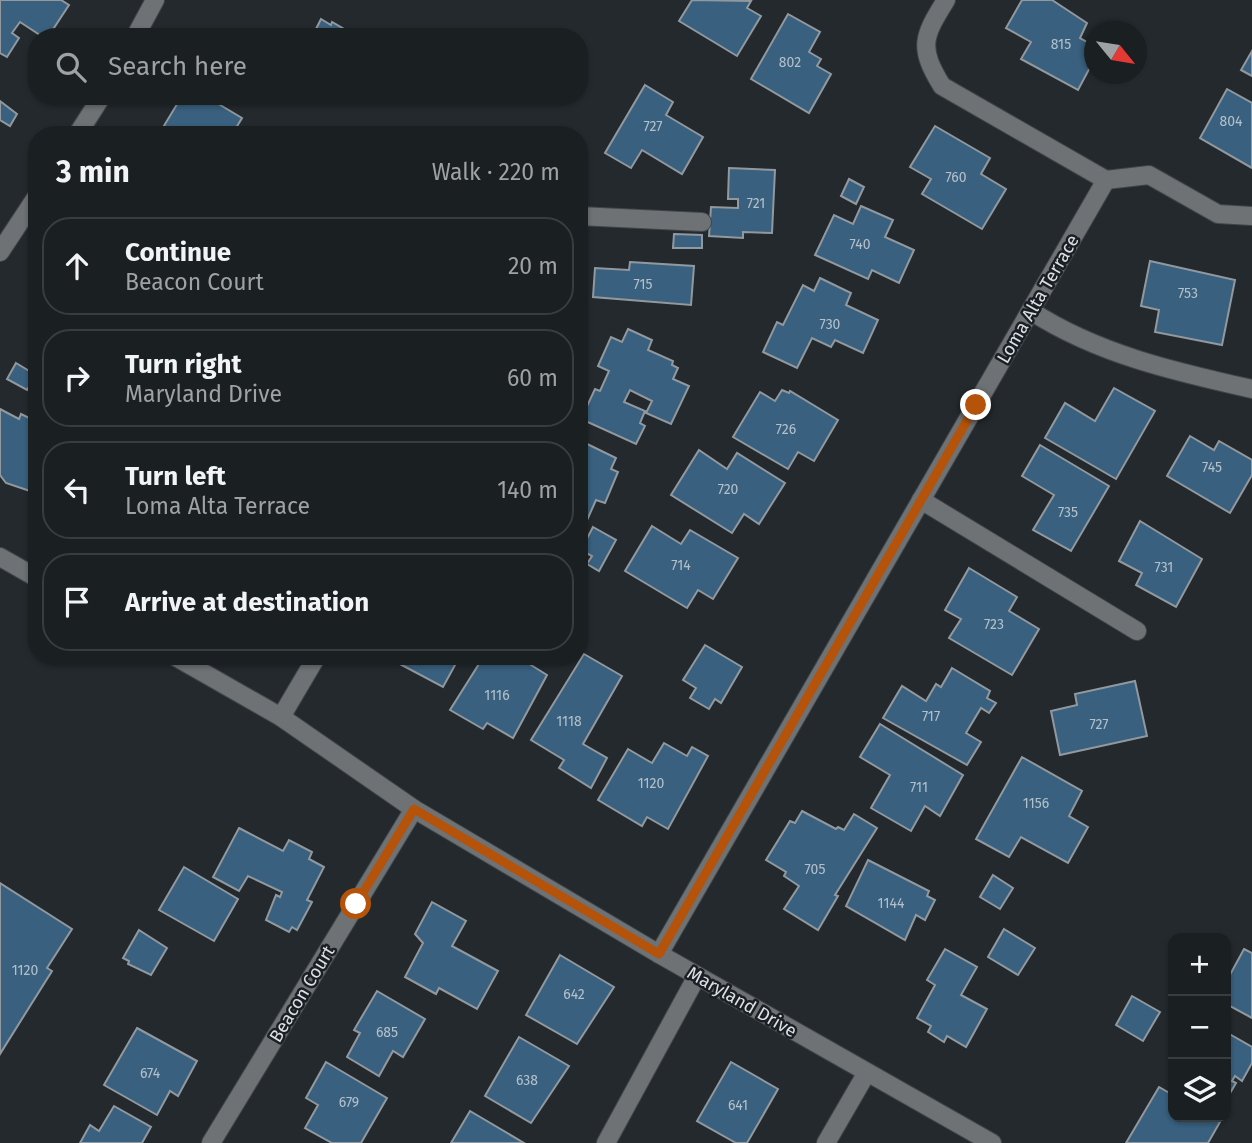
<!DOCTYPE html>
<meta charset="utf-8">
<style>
:root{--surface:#1a1f22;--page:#23272a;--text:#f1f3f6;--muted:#9fa2a5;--line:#383d40}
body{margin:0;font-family:"Fira Sans",sans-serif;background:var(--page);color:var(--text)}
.controls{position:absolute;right:21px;bottom:21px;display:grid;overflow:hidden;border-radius:14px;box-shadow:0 2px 5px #0004}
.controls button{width:63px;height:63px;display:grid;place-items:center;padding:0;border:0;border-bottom:2px solid var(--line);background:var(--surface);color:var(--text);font:35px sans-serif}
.compass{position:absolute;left:1084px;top:21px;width:63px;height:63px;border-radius:50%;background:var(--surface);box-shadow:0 2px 5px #0004;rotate:120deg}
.stop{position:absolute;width:21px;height:21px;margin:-16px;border:5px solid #b45309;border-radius:50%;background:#fff}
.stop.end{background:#b45309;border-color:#fff;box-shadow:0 2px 7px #0008}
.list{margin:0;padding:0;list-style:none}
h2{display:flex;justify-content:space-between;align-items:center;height:91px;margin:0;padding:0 28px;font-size:30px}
h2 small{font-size:23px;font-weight:400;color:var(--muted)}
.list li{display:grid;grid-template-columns:46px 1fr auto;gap:21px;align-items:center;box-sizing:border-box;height:98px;margin:0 14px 14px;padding:0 14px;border:2px solid var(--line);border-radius:28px}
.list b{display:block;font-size:26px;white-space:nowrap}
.list p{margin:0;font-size:23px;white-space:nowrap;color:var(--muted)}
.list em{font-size:23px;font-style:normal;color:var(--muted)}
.icon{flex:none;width:38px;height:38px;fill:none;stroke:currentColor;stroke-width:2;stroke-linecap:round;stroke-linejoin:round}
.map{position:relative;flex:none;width:1252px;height:1143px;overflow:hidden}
.search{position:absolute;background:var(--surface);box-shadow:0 2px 5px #0004;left:28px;top:28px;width:560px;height:77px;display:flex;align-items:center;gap:18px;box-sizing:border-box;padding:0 24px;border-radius:28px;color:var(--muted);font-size:26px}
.panel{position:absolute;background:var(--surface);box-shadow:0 2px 5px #0004;left:28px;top:126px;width:560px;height:539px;border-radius:28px}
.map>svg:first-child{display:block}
.building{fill:#39607e;stroke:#91989e;stroke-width:2}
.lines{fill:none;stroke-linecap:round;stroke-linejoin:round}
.minor-casing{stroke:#41464a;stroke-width:20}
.minor{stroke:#6e7274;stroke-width:18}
.route{stroke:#b45309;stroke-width:9}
.labels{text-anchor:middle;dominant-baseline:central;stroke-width:5;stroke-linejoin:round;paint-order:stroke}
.number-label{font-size:14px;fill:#b3c0ca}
.street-label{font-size:18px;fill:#dce0e4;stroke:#191f24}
</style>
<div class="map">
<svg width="1252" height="1143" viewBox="0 0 1252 1143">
<rect width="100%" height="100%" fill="#23292d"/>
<g class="building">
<polygon points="0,0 61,0 69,5 48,37 43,37 20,22 12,33 19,38 7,57 0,53"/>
<polygon points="692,0 751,1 747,8 761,16 737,56 679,21"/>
<polygon points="1022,0 1052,0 1087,23 1080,38 1094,46 1094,60 1078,90 1021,59 1031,42 1006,28"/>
<polygon points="788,14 820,32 809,52 821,59 817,66 831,74 809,113 751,79"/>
<polygon points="321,19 331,25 332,22 358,37 324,37 315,31"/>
<polygon points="1252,51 1252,76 1241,70"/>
<polygon points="645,85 673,102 666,115 703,137 682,174 642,150 631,168 605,153"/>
<polygon points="1227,89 1252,103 1252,168 1200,138"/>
<polygon points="182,96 205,96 242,118 233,133 229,135 168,135 162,129"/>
<polygon points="0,101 17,114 10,126 0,120"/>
<polygon points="935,126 990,158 981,174 1006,189 982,229 922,194 931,179 910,167"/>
<polygon points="729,168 775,170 772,233 743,232 743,238 709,236 711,207 738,208 738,199 728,199"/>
<polygon points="849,179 864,187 856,204 841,196"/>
<polygon points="861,206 893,220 885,237 914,250 899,283 872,270 868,279 815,255 834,215 853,224"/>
<polygon points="674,234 702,235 702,248 673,248"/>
<polygon points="1150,261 1235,280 1222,345 1155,332 1159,310 1141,306"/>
<polygon points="630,262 694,266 691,305 593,297 595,268 629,270"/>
<polygon points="820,278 851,293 846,305 878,320 863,353 835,340 831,347 812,338 797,368 763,352 777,322 783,325 803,285 814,291"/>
<polygon points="628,329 652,340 648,350 673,361 672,365 678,368 673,379 689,386 671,424 646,413 652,401 630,390 624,402 645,411 640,423 645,426 636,444 581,419 595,389 600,391 609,371 598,366 611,337 622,342"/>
<polygon points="16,363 36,375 27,390 7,379"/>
<polygon points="1114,388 1155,411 1116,479 1045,438 1065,403 1095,421"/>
<polygon points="782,390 789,393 790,391 838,420 814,461 798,452 788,469 733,437 760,392 775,401"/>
<polygon points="0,409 19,419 21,414 31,419 37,409 37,482 30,491 6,483 0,475"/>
<polygon points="1190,436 1214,450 1219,441 1252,460 1252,475 1230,513 1167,476"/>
<polygon points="579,440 616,458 611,469 618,472 605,503 596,500 584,527 579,525"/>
<polygon points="1040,445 1109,486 1071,551 1033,530 1054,495 1022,476"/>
<polygon points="699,450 727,469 737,453 785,483 759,524 744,514 732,533 671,495"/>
<polygon points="1140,521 1202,559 1176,607 1136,585 1142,573 1119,561"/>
<polygon points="652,526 681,544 690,530 738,558 713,599 698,590 687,608 625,571"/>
<polygon points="593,527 616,540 599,571 587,564 592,556 581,550"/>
<polygon points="969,568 1017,597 1009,611 1039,629 1012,675 949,638 961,619 945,610"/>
<polygon points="705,645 742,667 721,703 715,699 709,709 690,698 696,688 683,680"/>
<polygon points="584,654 622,676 583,744 607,758 591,788 559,768 564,760 531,740"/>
<polygon points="417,656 460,656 443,687 398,663 401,658 413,664"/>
<polygon points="484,656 526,656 523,660 547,675 513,738 487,723 483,729 450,710"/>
<polygon points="952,668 990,691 987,698 996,703 989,713 981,708 966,733 981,742 967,765 883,718 902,686 926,701 936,684 941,687"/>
<polygon points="1135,681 1147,736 1060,755 1051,711 1077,705 1075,694"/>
<polygon points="880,724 963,775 940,816 925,806 911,831 871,808 890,775 860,757"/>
<polygon points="664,743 687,756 692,747 708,756 668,829 647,817 642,826 598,800 628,749 652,763"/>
<polygon points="1022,757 1082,791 1069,816 1088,827 1068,863 1021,837 1009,857 976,839"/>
<polygon points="802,811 836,829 838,827 844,830 854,814 877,828 835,895 838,896 818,930 784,909 799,886 784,876 786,872 766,860 790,821 795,823"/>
<polygon points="239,828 283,851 289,840 312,852 309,859 324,867 307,900 312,902 297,930 292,927 289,932 266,920 276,895 280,897 282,892 248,876 239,891 213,877"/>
<polygon points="868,860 929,891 927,896 935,900 925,920 916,915 905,940 846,906"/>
<polygon points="184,867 238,899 214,941 159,910"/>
<polygon points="993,875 1013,888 1000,909 980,897"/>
<polygon points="0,883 72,929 47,968 52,971 0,1054"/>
<polygon points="432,902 466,921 452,946 498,971 477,1009 439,988 436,994 405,977 423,943 415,934"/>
<polygon points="1004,929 1035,948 1018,975 988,957"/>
<polygon points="139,930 167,948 151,975 128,964 129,961 123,958"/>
<polygon points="945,949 977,967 961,995 987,1009 966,1047 947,1036 944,1042 928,1032 931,1026 917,1018 935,985 927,980"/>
<polygon points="1244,949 1252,953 1252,1018 1226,1004 1226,982"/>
<polygon points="560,955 614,987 577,1044 526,1015"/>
<polygon points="377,991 425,1019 403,1057 393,1051 379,1076 347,1057 360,1033 354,1030"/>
<polygon points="1132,996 1160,1012 1143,1041 1116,1025"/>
<polygon points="137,1028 197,1061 178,1096 170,1091 157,1115 104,1085"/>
<polygon points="1226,1032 1252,1047 1252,1063 1242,1081 1235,1076 1232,1081 1236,1083 1226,1100"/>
<polygon points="519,1037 569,1066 531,1123 485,1096"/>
<polygon points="326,1062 387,1098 361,1143 332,1143 305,1128 318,1105 306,1098"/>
<polygon points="731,1062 778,1089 747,1143 736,1143 697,1121"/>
<polygon points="1159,1087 1173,1095 1173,1117 1210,1117 1220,1122 1208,1143 1126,1143"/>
<polygon points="114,1106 151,1127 142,1143 80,1143 90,1125 99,1131"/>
<polygon points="470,1111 524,1143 451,1143"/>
</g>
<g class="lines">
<g class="minor-casing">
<g id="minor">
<path d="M946,0C923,37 918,47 942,86L1106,180"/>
<polyline points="135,37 155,0"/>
<polyline points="77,135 102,96"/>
<polyline points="1106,180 1149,175 1218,214 1252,216"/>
<polyline points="579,216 702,222"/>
<polyline points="0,252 37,196"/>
<path d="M1031,311C1097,354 1176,372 1252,389"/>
<polyline points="921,500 1137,631"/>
<polyline points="0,557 37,578"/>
<polyline points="174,656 281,717 414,809 659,954 992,1143"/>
<polyline points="281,717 317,656"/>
<polyline points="659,954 1106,180"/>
<polyline points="211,1143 414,809"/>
<polyline points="606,1143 697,976"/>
<polyline points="826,1143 866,1074"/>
</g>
</g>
<use href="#minor" class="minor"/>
</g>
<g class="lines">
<polyline class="route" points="356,904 414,809 659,954 976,405"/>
</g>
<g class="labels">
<g class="number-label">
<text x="1061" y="44">815</text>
<text x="790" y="62">802</text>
<text x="1231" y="121">804</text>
<text x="653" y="126">727</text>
<text x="956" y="177">760</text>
<text x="756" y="203">721</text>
<text x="860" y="244">740</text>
<text x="643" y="284">715</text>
<text x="1188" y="293">753</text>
<text x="830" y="324">730</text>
<text x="786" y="429">726</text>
<text x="1212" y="467">745</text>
<text x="728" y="489">720</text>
<text x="1068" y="512">735</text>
<text x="681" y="565">714</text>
<text x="1164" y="567">731</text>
<text x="994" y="624">723</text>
<text x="497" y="695">1116</text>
<text x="931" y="716">717</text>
<text x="569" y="721">1118</text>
<text x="1099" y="724">727</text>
<text x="651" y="783">1120</text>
<text x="919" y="787">711</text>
<text x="1036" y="803">1156</text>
<text x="815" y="869">705</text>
<text x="891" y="903">1144</text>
<text x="25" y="970">1120</text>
<text x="574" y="994">642</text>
<text x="387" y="1032">685</text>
<text x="150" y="1073">674</text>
<text x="527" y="1080">638</text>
<text x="349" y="1102">679</text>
<text x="738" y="1105">641</text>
</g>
<g class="street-label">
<text transform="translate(1038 299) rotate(-60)">Loma Alta Terrace</text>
<text transform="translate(302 994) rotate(-59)">Beacon Court</text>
<text transform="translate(742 1002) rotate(30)">Maryland Drive</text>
</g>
</g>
</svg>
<div class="controls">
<button>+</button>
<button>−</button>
<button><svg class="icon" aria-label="layers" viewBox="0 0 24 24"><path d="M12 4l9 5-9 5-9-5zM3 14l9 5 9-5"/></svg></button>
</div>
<svg class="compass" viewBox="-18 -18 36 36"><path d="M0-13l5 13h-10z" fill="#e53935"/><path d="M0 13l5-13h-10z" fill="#9fa2a5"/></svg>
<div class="stop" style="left:356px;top:904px"></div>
<div class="stop end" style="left:976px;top:405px"></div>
<div class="search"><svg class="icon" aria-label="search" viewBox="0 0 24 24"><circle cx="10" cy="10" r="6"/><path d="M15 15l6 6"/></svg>Search here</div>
<section class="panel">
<h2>3 min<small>Walk · 220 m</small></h2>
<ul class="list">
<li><svg class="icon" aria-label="ahead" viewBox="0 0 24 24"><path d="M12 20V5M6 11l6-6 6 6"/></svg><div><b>Continue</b><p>Beacon Court</p></div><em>20 m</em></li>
<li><svg class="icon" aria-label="right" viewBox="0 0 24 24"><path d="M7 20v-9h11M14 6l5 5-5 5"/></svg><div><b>Turn right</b><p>Maryland Drive</p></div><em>60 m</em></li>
<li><svg class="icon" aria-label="left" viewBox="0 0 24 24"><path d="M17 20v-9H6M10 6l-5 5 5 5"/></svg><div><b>Turn left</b><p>Loma Alta Terrace</p></div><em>140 m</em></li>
<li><svg class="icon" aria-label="arrive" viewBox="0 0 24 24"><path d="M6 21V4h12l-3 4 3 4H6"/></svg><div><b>Arrive at destination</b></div></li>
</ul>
</section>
</div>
